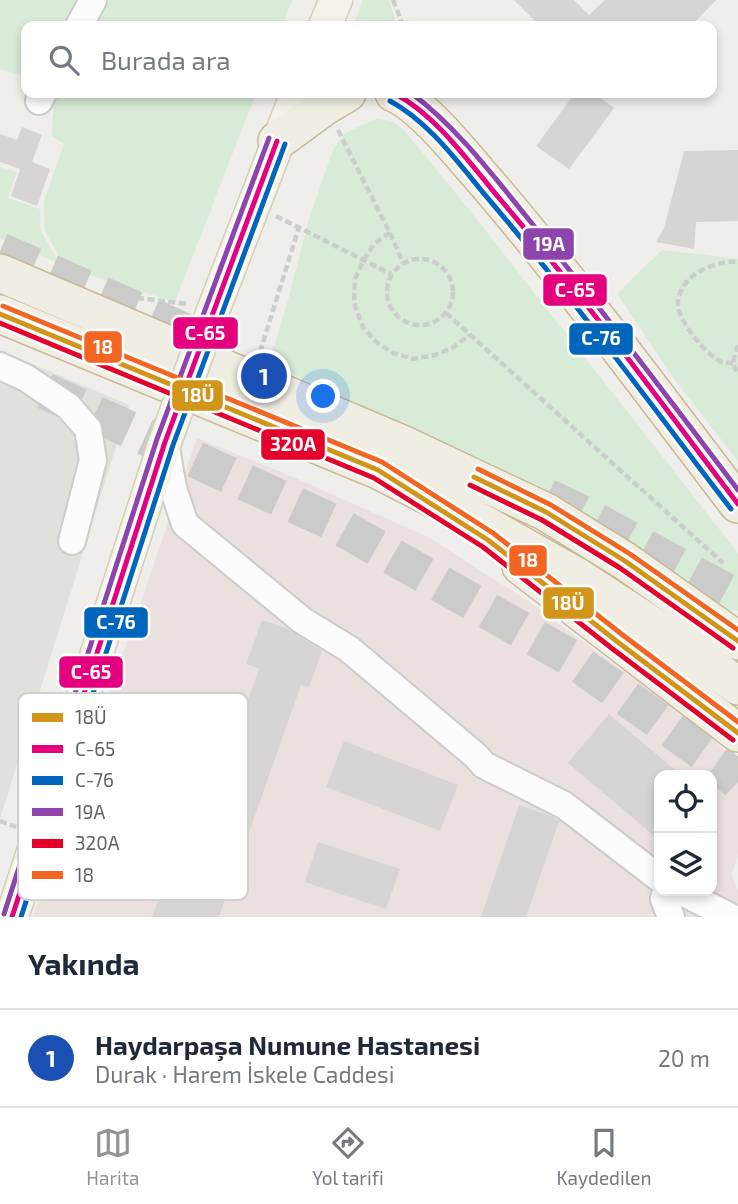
<!DOCTYPE html>
<html lang="tr">
<meta charset="utf-8">
<style>
:root{--surface:#fff;--page:#f6f6f7;--text:#1f2937;--muted:#747a83;--line:#e0e1e3;--accent:#919496}
body{margin:0;font-family:"Exo 2",sans-serif;background:var(--page);color:var(--text)}
.controls{position:absolute;right:21px;bottom:21px;display:grid;overflow:hidden;border-radius:14px;box-shadow:0 4px 10px #0003}
.controls button{width:63px;height:63px;display:grid;place-items:center;padding:0;border:0;border-bottom:2px solid var(--line);background:var(--surface);color:var(--text);font:35px sans-serif}
.you{position:absolute;left:324px;top:397px;width:24px;height:24px;margin:-18px;border:5px solid #fff;border-radius:50%;background:#1a73e8;box-shadow:0 0 0 10px #1a73e833}
.badge{display:grid;place-items:center;width:46px;height:46px;border-radius:50%;background:var(--accent);color:#fff;font-size:23px;font-weight:700}
.pin{position:absolute;translate:-50% -50%;border:4px solid #fff;box-shadow:0 2px 7px #0006}
.list{margin:0;padding:0;list-style:none}
h2{display:flex;justify-content:space-between;align-items:center;height:91px;margin:0;padding:0 28px;font-size:30px}
h2 small{font-size:23px;font-weight:400;color:var(--muted)}
.list li{display:grid;grid-template-columns:46px 1fr auto;gap:21px;align-items:center;box-sizing:border-box;height:98px;padding:0 28px;border-top:2px solid var(--line)}
.list b{display:block;font-size:26px;white-space:nowrap}
.list p{margin:0;font-size:23px;white-space:nowrap;color:var(--muted)}
.list em{font-size:23px;font-style:normal;color:var(--muted)}
.icon{flex:none;width:38px;height:38px;fill:none;stroke:currentColor;stroke-width:2;stroke-linecap:round;stroke-linejoin:round}
.map{position:relative;flex:none;width:738px;height:917px;overflow:hidden}
.search{position:absolute;background:var(--surface);box-shadow:0 4px 10px #0003;left:21px;right:21px;top:21px;height:77px;display:flex;align-items:center;gap:18px;box-sizing:border-box;padding:0 24px;border-radius:14px;color:var(--muted);font-size:26px}
.sheet{height:189px;background:var(--surface)}
nav{display:flex;justify-content:space-around;align-items:center;box-sizing:border-box;height:98px;border-top:2px solid var(--line);background:var(--surface);font-size:19px;color:var(--muted)}
nav a{display:grid;justify-items:center;gap:4px}
nav .on{color:var(--accent)}
.map>svg:first-child{display:block}
.education{fill:#e2e0da}
.medical{fill:#eae0de;fill-rule:evenodd}
.green{fill:#d8ebd6}
.building{fill:#d6d5d3}
.lines{fill:none;stroke-linecap:round;stroke-linejoin:round}
.highway-tunnel{stroke:#cbcbca;stroke-width:37;stroke-dasharray:37 18;stroke-linecap:butt}
.minor-casing{stroke:#cbcccc;stroke-width:30}
.major-casing{stroke:#d7ceb8;stroke-width:35}
.highway-casing{stroke:#c8b996;stroke-width:40}
.path{stroke:#cacfcc;stroke-width:4.5;stroke-dasharray:7 3.5;stroke-linecap:butt}
.minor{stroke:#fdfcfc;stroke-width:26}
.major{stroke:#f4f2e9;stroke-width:32}
.highway{stroke:#f0ede3;stroke-width:37}
.major-bridge-casing{stroke:#d7ceb8;stroke-width:35;stroke-linecap:butt}
.major-bridge{stroke:#f4f2e9;stroke-width:32}
.bus-1-casing{stroke:#fff;stroke-width:10}
.bus-2-casing{stroke:#fff;stroke-width:10}
.bus-3-casing{stroke:#fff;stroke-width:10}
.bus-4-casing{stroke:#fff;stroke-width:10}
.bus-5-casing{stroke:#fff;stroke-width:10}
.bus-6-casing{stroke:#fff;stroke-width:10}
.bus-1{stroke:#d1951a;stroke-width:5}
.bus-2{stroke:#e5007d;stroke-width:5}
.bus-3{stroke:#0065bd;stroke-width:5}
.bus-4{stroke:#8e44ad;stroke-width:5}
.bus-5{stroke:#e4002b;stroke-width:5}
.bus-6{stroke:#f26522;stroke-width:5}
.key{fill:#fff;stroke:#cfd0d2;stroke-width:2}
.key-label{font-size:19px;fill:#5f6368}
.line-badge{stroke:#fff;stroke-width:2.5}
.badge-label{font-size:19px;text-anchor:middle;font-weight:bold;fill:#fff}
</style>
<div class="map">
<svg width="738" height="917" viewBox="0 0 738 917">
<rect width="100%" height="100%" fill="#efeeea"/>
<polygon class="education" points="0,350 129,405 0,819"/>
<path class="medical" d="M197,438L293,477L428,537L528,601L598,653L687,715L738,763V854L732,875L738,891V917H33ZM659,775H712V891H659Z"/>
<g class="green">
<polygon points="0,0 78,0 63,26 26,26 26,77 0,69"/>
<polygon points="84,0 292,0 282,26 68,26"/>
<polygon points="363,0 389,0 396,22 395,26 353,26"/>
<polygon points="54,93 256,93 175,302 64,267 44,229 44,201 64,144 52,136"/>
<polygon points="376,119 392,121 405,131 471,212 738,553 738,611 725,610 408,427 269,363 288,300 309,219 332,152 345,133"/>
<polygon points="0,167 17,172 8,198 40,209 41,231 60,264 0,238"/>
<polygon points="662,250 738,259 738,461 675,380 617,294"/>
</g>
<g class="building">
<polygon points="514,0 574,0 589,15 605,0 716,0 691,26 540,26"/>
<polygon points="575,93 594,93 614,108 569,169 536,146"/>
<polygon points="22,127 42,135 32,162 50,169 37,206 11,196 20,169 0,162 0,134 17,140"/>
<polygon points="738,150 738,221 696,222 694,249 656,242 664,228 684,151"/>
<polygon points="262,620 288,629 322,651 309,687 301,685 219,917 152,917 177,850 198,858 218,803 197,796 207,769 222,774 259,669 246,664"/>
<polygon points="609,714 681,775 659,775 659,840 568,763"/>
<polygon points="344,741 458,785 440,831 326,787"/>
<polygon points="519,805 551,816 559,821 526,917 481,917"/>
<polygon points="318,842 400,869 386,909 305,882"/>
</g>
<g class="lines">
<g class="highway-tunnel">
<polyline points="0,251 144,313 227,351"/>
<polyline points="45,391 330,521 569,657 718,763 738,782"/>
<polyline points="547,497 575,510 738,598"/>
</g>
<g class="minor-casing">
<g id="minor">
<polyline points="79,26 93,0"/>
<polyline points="39,101 43,93"/>
<polyline points="0,366 26,378 68,406 88,429 93,460 72,541"/>
<polyline points="165,442 173,488 185,524 303,621 349,649 476,756 484,765 564,805 659,878"/>
<polyline points="666,891 664,899 671,917"/>
<polyline points="680,891 731,917"/>
</g>
</g>
<g class="major-casing">
<g id="major">
<polyline points="325,26 336,0"/>
<polyline points="211,316 297,93"/>
<polyline points="12,917 165,442"/>
</g>
</g>
<g class="highway-casing">
<g id="highway">
<path d="M394,93C421,104 459,151 478,173C570,279 653,393 738,504"/>
<polyline points="277,141 325,106 347,93"/>
<polyline points="0,273 404,445 546,512 625,561 738,641"/>
<polyline points="0,314 378,470 480,522 576,576 667,635 738,686"/>
<polyline points="521,566 738,733"/>
</g>
</g>
<g class="path">
<polyline points="393,0 401,20 399,26"/>
<polyline points="338,130 390,233 403,263"/>
<polyline points="276,216 391,274"/>
<polyline points="390,233 375,243 364,259 355,279 354,303 363,327 375,341 393,353 413,359 435,355 454,347 469,335"/>
<circle cx="420" cy="292" r="33"/>
<polyline points="137,298 188,304"/>
<polyline points="446,313 723,563"/>
<polyline points="738,345 733,363 738,374"/>
<polyline points="260,352 299,227"/>
<path d="M733,363C730,363 726,363 722,362C707,356 680,323 678,306C677,286 694,272 711,266C720,263 729,261 738,262"/>
<polyline points="0,821 16,827"/>
</g>
<use href="#minor" class="minor"/>
<use href="#major" class="major"/>
<use href="#highway" class="highway"/>
<g class="major-bridge-casing">
<polyline id="major-bridge" points="165,442 211,316"/>
</g>
<use href="#major-bridge" class="major-bridge"/>
<g class="bus-1-casing">
<g id="bus-1">
<polyline points="0,314 378,470 488,540 619,643 738,733"/>
<polyline points="474,477 546,512 625,561 738,641"/>
</g>
</g>
<g class="bus-2-casing">
<g id="bus-2">
<path d="M394,93C437,116 468,161 499,198C583,296 660,401 738,504"/>
<polyline points="12,917 165,442 277,141"/>
</g>
</g>
<g class="bus-3-casing">
<g id="bus-3">
<path d="M390,101C431,123 461,167 491,202C575,301 652,406 731,509"/>
<polyline points="21,917 173,445 285,144"/>
</g>
</g>
<g class="bus-4-casing">
<g id="bus-4">
<path d="M411,93C456,126 495,178 530,221C602,309 669,399 738,490"/>
<polyline points="4,914 157,439 269,138"/>
</g>
</g>
<g class="bus-5-casing">
<g id="bus-5">
<polyline points="0,323 374,478 483,547 614,650 733,740"/>
<polyline points="470,485 542,520 620,568 733,648"/>
</g>
</g>
<g class="bus-6-casing">
<g id="bus-6">
<polyline points="3,306 382,462 493,533 624,636 738,722"/>
<polyline points="478,469 551,505 630,554 738,630"/>
</g>
</g>
<use href="#bus-1" class="bus-1"/>
<use href="#bus-2" class="bus-2"/>
<use href="#bus-3" class="bus-3"/>
<use href="#bus-4" class="bus-4"/>
<use href="#bus-5" class="bus-5"/>
<use href="#bus-6" class="bus-6"/>
</g>
<rect x="18" y="693" width="230" height="207" rx="10" class="key"/>
<rect x="32" y="713" width="31" height="9" fill="#d1951a"/>
<rect x="32" y="745" width="31" height="8" fill="#e5007d"/>
<rect x="32" y="776" width="31" height="9" fill="#0065bd"/>
<rect x="32" y="808" width="31" height="8" fill="#8e44ad"/>
<rect x="32" y="839" width="31" height="9" fill="#e4002b"/>
<rect x="32" y="871" width="31" height="8" fill="#f26522"/>
<g class="key-label">
<text x="75" y="724">18Ü</text>
<text x="75" y="756">C-65</text>
<text x="75" y="787">C-76</text>
<text x="75" y="819">19A</text>
<text x="75" y="850">320A</text>
<text x="75" y="882">18</text>
</g>
<g class="line-badge">
<rect x="522" y="227" width="53" height="34" rx="7" fill="#8e44ad"/>
<rect x="542" y="273" width="66" height="34" rx="7" fill="#e5007d"/>
<rect x="172" y="316" width="67" height="34" rx="7" fill="#e5007d"/>
<rect x="568" y="322" width="66" height="34" rx="7" fill="#0065bd"/>
<rect x="83" y="330" width="40" height="34" rx="7" fill="#f26522"/>
<rect x="171" y="379" width="53" height="33" rx="7" fill="#d1951a"/>
<rect x="260" y="428" width="66" height="33" rx="7" fill="#e4002b"/>
<rect x="508" y="544" width="40" height="33" rx="7" fill="#f26522"/>
<rect x="542" y="586" width="53" height="34" rx="7" fill="#d1951a"/>
<rect x="83" y="606" width="66" height="33" rx="7" fill="#0065bd"/>
<rect x="58" y="655" width="66" height="34" rx="7" fill="#e5007d"/>
</g>
<g class="badge-label">
<text x="549" y="251">19A</text>
<text x="575" y="297">C-65</text>
<text x="205" y="340">C-65</text>
<text x="601" y="345">C-76</text>
<text x="103" y="354">18</text>
<text x="198" y="402">18Ü</text>
<text x="293" y="451">320A</text>
<text x="528" y="567">18</text>
<text x="568" y="610">18Ü</text>
<text x="116" y="629">C-76</text>
<text x="91" y="679">C-65</text>
</g>
</svg>
<div class="controls">
<button><svg class="icon" aria-label="locate" viewBox="0 0 24 24"><circle cx="12" cy="12" r="6"/><path d="M12 2v4M12 18v4M2 12h4M18 12h4"/></svg></button>
<button><svg class="icon" aria-label="layers" viewBox="0 0 24 24"><path d="M12 4l9 5-9 5-9-5zM3 14l9 5 9-5"/></svg></button>
</div>
<div class="you"></div>
<div class="pin badge" style="left:264px;top:376px;background:#1a4fb4">1</div>
<div class="search"><svg class="icon" aria-label="search" viewBox="0 0 24 24"><circle cx="10" cy="10" r="6"/><path d="M15 15l6 6"/></svg>Burada ara</div>
</div>
<section class="sheet">
<h2>Yakında<small></small></h2>
<ul class="list">
<li><span class="badge" style="background:#1a4fb4">1</span><div><b>Haydarpaşa Numune Hastanesi</b><p>Durak · Harem İskele Caddesi</p></div><em>20 m</em></li>
</ul>
</section>
<nav>
<a class="on"><svg class="icon" aria-label="map" viewBox="0 0 24 24"><path d="M3 6l6-2 6 2 6-2v14l-6 2-6-2-6 2zM9 4v14M15 6v14"/></svg>Harita</a>
<a><svg class="icon" aria-label="directions" viewBox="0 0 24 24"><path d="M12 3l9 9-9 9-9-9zM9 14v-3h6M13 9l2 2-2 2"/></svg>Yol tarifi</a>
<a><svg class="icon" aria-label="saved" viewBox="0 0 24 24"><path d="M7 4h10v16l-5-4-5 4z"/></svg>Kaydedilen</a>
</nav>
